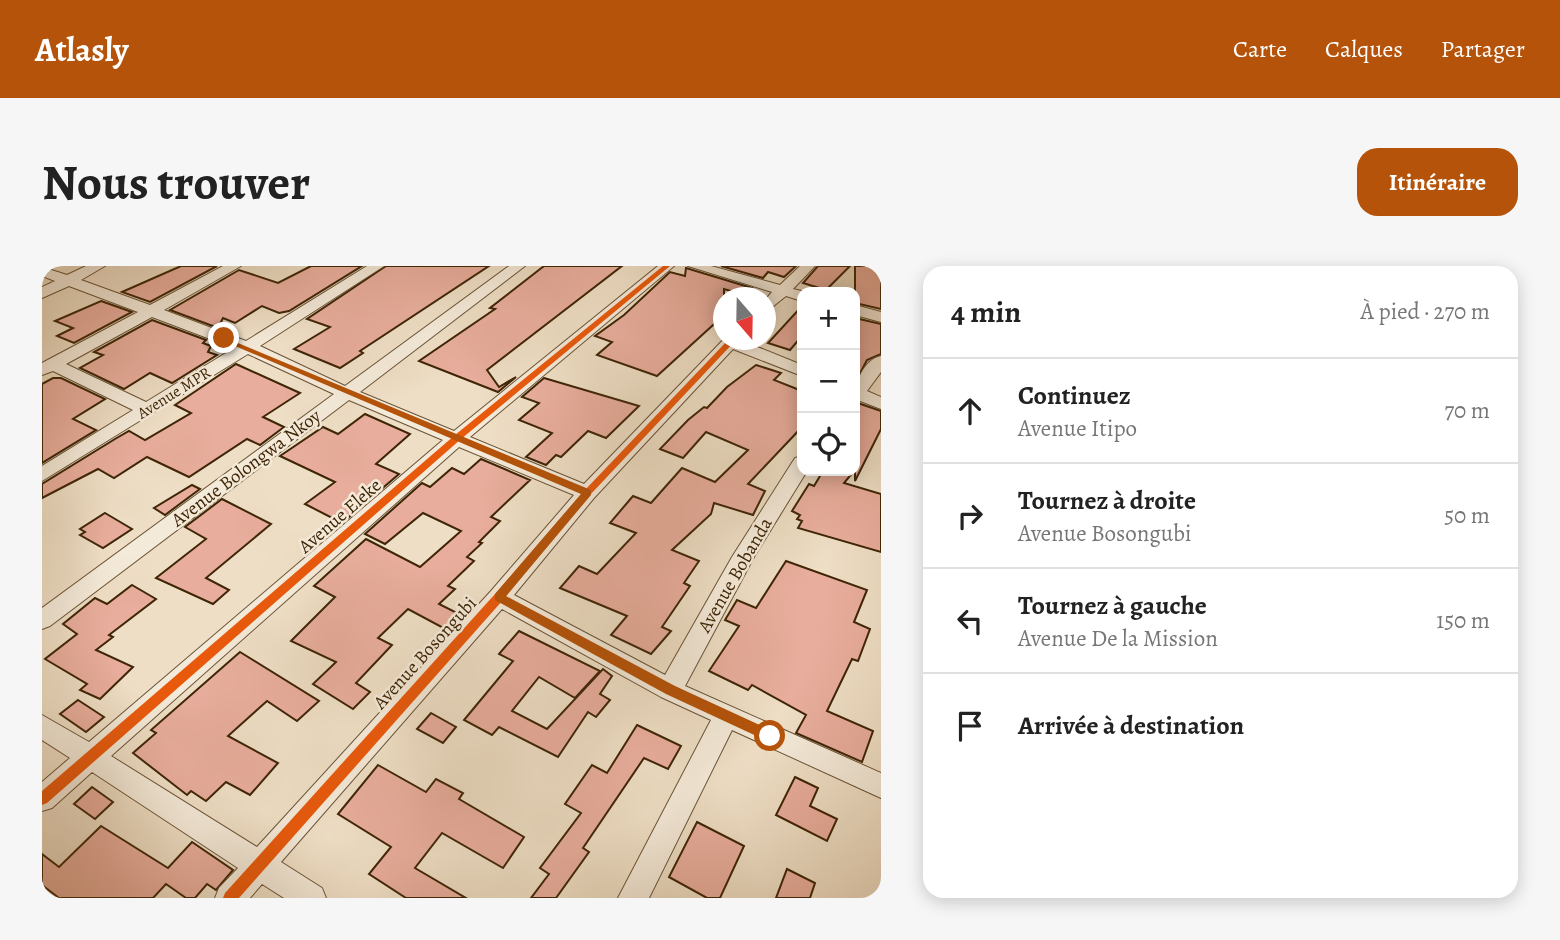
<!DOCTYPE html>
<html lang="fr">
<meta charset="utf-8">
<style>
:root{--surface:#fff;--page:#f6f6f6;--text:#222;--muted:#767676;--line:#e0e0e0;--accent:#b45309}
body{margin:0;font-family:Alegreya,serif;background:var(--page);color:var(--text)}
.controls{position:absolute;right:21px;top:21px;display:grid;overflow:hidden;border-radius:14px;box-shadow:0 4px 18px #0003}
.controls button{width:63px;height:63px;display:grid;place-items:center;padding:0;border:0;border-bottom:2px solid var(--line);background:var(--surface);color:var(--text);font:35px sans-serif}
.compass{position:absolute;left:671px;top:21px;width:63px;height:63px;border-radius:50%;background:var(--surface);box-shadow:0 4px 18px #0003;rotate:160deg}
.stop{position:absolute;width:21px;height:21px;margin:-16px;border:5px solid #b45309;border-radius:50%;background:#fff}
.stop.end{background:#b45309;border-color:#fff;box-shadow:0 2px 7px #0008}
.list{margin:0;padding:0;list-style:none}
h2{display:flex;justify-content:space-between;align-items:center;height:91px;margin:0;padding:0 28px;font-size:30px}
h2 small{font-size:23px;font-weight:400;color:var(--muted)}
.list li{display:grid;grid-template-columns:46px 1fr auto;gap:21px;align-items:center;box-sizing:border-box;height:105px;padding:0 28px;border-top:2px solid var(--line)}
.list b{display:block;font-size:26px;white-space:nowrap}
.list p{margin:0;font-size:23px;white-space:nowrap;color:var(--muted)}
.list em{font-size:23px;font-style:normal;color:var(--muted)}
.icon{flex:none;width:38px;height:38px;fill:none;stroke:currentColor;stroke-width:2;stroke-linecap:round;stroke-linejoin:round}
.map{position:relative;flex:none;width:839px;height:632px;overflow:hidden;border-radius:21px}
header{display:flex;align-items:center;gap:42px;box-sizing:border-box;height:98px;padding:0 35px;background:var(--accent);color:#fff}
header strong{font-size:33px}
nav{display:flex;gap:38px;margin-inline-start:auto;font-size:24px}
.intro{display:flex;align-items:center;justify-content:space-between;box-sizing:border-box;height:168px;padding:0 42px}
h1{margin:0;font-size:49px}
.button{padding:18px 32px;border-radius:21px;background:var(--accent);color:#fff;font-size:24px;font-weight:700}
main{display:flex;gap:42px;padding:0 42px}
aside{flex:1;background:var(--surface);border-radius:21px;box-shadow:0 4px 18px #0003}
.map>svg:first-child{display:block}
.building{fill:#e8ad9c;stroke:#3e2506;stroke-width:2}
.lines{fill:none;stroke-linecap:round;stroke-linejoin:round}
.street-casing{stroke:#6a5336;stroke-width:2}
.street{fill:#f4ead9;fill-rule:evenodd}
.cycleway-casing{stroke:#f4ead9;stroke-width:5}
.cycleway{fill:#e8590c;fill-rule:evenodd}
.route{fill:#b45309}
.labels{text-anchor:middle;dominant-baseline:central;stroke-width:5;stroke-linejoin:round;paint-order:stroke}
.far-street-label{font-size:16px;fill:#3e2506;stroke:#f4ead9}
.street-label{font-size:19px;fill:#3e2506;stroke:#f4ead9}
</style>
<header>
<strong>Atlasly</strong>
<nav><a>Carte</a><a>Calques</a><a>Partager</a></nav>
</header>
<div class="intro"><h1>Nous trouver</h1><a class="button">Itinéraire</a></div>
<main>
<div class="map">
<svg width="839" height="632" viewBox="0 0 839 632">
<rect width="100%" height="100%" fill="#eedec5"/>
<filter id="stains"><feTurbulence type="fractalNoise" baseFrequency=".00286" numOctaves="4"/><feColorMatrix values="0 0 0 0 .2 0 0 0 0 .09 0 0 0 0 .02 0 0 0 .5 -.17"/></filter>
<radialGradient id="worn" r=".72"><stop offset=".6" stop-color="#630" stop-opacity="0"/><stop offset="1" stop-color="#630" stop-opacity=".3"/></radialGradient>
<g class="building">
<polygon points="139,0 175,0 108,36 80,26"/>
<polygon points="269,0 320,0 247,45 237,47 220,40 193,57 181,52 176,62 128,44 197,4 236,17"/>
<polygon points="344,0 447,0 318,85 321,87 298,102 252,83 288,61 265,53"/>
<polygon points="502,0 580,0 445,104 457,121 474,111 456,126 377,95 453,43 448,42"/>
<polygon points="679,0 754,0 742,11 726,6 721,12"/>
<polygon points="776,0 808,0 784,24 761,17"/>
<polygon points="813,0 839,0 839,43 813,37"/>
<polygon points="644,2 710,22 703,29 682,23 682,49 615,110 555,89 570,76 553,70 582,49 628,6 643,10"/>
<polygon points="59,35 90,46 32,77 15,70 31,62 13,55"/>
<polygon points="760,40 760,70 748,84 726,77"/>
<polygon points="813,52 839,58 839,88 825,94 813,117"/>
<polygon points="110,54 164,74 161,77 169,80 166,86 175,89 130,117 108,107 82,123 38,102 61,89 52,86"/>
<polygon points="194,98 258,127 221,151 242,161 218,179 205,173 147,211 105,191 72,212 56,203 0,232 0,218 73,173 87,165 103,174 149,147 133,139"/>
<polygon points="714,99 739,107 732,114 760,125 760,161 706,218 723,225 711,249 672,237 669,248 630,284 657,295 642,317 648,320 620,361 629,365 609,388 569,369 585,350 518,322 537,300 555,308 594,267 568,257 591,230 609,237 640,202 673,216 706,184 664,166 641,192 618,183 646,154 662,141 665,142 685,121"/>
<polygon points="11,112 19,112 63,133 31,153 54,164 0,197 0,118"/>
<polygon points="502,112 597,140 564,172 546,165 519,191 514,189 504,199 484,191 510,167 477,154 497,137 480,131"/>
<polygon points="813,136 839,145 839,163 813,215"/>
<polygon points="323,148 368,168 334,198 357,208 300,257 263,238 293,216 238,190 281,161 296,168"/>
<polygon points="439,193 488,214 449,251 458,255 437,276 440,277 425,291 432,295 406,320 413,323 397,338 421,350 407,365 366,343 336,372 350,379 314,417 328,426 311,443 271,418 294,396 249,375 293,331 272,320 324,273 378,301 419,265 381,247 343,278 323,268 380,217 388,221 410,202 422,208"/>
<polygon points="781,205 812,205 802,217 839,228 839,286 756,262 760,255 755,253 758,249 750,245 767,218 772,220"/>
<polygon points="150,219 158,223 123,249 112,242"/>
<polygon points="180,233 229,258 164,312 187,324 171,338 114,312 164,273 143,261"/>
<polygon points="63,247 90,263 61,282 38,269 43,266 38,263"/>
<polygon points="744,295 825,324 812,356 828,363 816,395 810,393 785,445 831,465 820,496 754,467 764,449 710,419 706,424 667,405 697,360 683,354 695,334 714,342"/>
<polygon points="90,319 114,333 67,369 71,371 54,384 91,401 58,433 38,424 45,418 3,393 35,368 21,358 53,332 65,338"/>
<polygon points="477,365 558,405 533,432 497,411 470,445 505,463 561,403 570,410 558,428 568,434 554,451 546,446 516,491 457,461 450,469 422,454 471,395 457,388"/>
<polygon points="198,386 277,435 255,455 225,435 186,470 236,497 208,529 184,516 164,535 149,525 145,529 91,487 114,467 109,464"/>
<polygon points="36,434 62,451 44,466 18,448"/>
<polygon points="389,447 414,461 401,477 375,463"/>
<polygon points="595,459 639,480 626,503 602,492 541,582 547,586 514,632 489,632 507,608 498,602 539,547 523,538 550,499 565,507"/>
<polygon points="336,499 384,526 394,513 421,527 417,533 482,571 461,602 400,567 373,602 424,632 364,632 327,608 349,581 296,548"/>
<polygon points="753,511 776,522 768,540 795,553 785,575 734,549"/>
<polygon points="50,521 71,536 53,553 32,538"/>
<polygon points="655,556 702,580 678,632 665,632 627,611"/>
<polygon points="59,560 126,602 150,576 191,604 174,624 165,618 153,632 144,632 124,618 111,632 17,632 0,619 0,588 17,601"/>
<polygon points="745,603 773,617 768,632 734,632"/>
</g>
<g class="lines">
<g class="street-casing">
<g id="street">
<path d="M44,0H63L39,14L108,39L181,0H199L122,44L204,75L325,0H342L218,80L303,120L467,0H483L318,126L412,165L616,0H632L428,171L542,218L682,73L698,74L760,99V110L691,83L552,232L472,329L623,409L690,291L753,192L760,190V205H765L712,291L643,420L839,507V532L690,464L607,632H576L669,454L619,431L460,343L239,596L280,622L284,632H242L220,618L208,632H173L177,622L196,602L50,506L10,542L0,545V516L28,492L0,474V449L47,476L401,174L307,134L8,360L0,363V342L292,128L206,88L0,215V200L91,144L11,105L0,109V97L96,46L27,20L0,32V21L13,15L0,10V1L25,9ZM110,51L192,82L104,136L24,98ZM417,181L532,229L449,325L215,581L69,490Z"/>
<polygon points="646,0 669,0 738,19 758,0 773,0 751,23 764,26 760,26 760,35 744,30 724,46 724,33 730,26"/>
<polygon points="813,39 839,46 839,56 813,49"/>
<path d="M839,90V106L825,125L839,131V143L813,133C813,117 821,94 839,90Z"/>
</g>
</g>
<use href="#street" class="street"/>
<g class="cycleway-casing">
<g id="cycleway">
<polygon points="621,0 628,0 419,173 5,537 0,539 0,525 413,169"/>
<polygon points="686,74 694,74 548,229 461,334 197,632 181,632 183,627 453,328 542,225"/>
</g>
</g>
<use href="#cycleway" class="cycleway"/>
</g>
<polygon class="route" points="179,70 549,224 549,229 464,330 633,420 733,466 733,474 723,474 624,428 453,334 453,328 539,228 179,74"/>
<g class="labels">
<g class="far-street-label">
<text transform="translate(132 127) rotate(-32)">Avenue MPR</text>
</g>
<g class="street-label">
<text transform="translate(204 202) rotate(-37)">Avenue Bolongwa Nkoy</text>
<text transform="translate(298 250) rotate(-41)">Avenue Eleke</text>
<text transform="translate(693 309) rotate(-60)">Avenue Bobanda</text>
<text transform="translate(383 387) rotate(-48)">Avenue Bosongubi</text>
</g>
</g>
<rect width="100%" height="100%" filter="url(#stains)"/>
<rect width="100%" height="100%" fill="url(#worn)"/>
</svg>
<div class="controls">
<button>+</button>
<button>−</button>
<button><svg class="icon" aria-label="locate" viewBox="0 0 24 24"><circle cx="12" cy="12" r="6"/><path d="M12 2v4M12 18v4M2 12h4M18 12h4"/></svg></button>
</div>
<svg class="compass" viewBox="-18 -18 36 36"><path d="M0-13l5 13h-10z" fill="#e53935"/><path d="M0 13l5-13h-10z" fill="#767676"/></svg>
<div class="stop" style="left:728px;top:470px"></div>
<div class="stop end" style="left:182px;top:72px"></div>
</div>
<aside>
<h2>4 min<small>À pied · 270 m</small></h2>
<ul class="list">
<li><svg class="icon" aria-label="ahead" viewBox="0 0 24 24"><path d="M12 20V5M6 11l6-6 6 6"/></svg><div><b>Continuez</b><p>Avenue Itipo</p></div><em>70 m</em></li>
<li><svg class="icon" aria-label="right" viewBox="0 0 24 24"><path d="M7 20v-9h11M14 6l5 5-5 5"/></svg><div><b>Tournez à droite</b><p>Avenue Bosongubi</p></div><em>50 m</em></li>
<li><svg class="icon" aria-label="left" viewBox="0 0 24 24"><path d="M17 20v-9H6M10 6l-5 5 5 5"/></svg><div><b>Tournez à gauche</b><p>Avenue De la Mission</p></div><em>150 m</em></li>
<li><svg class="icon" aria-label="arrive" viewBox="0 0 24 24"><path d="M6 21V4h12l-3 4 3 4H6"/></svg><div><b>Arrivée à destination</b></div></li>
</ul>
</aside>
</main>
